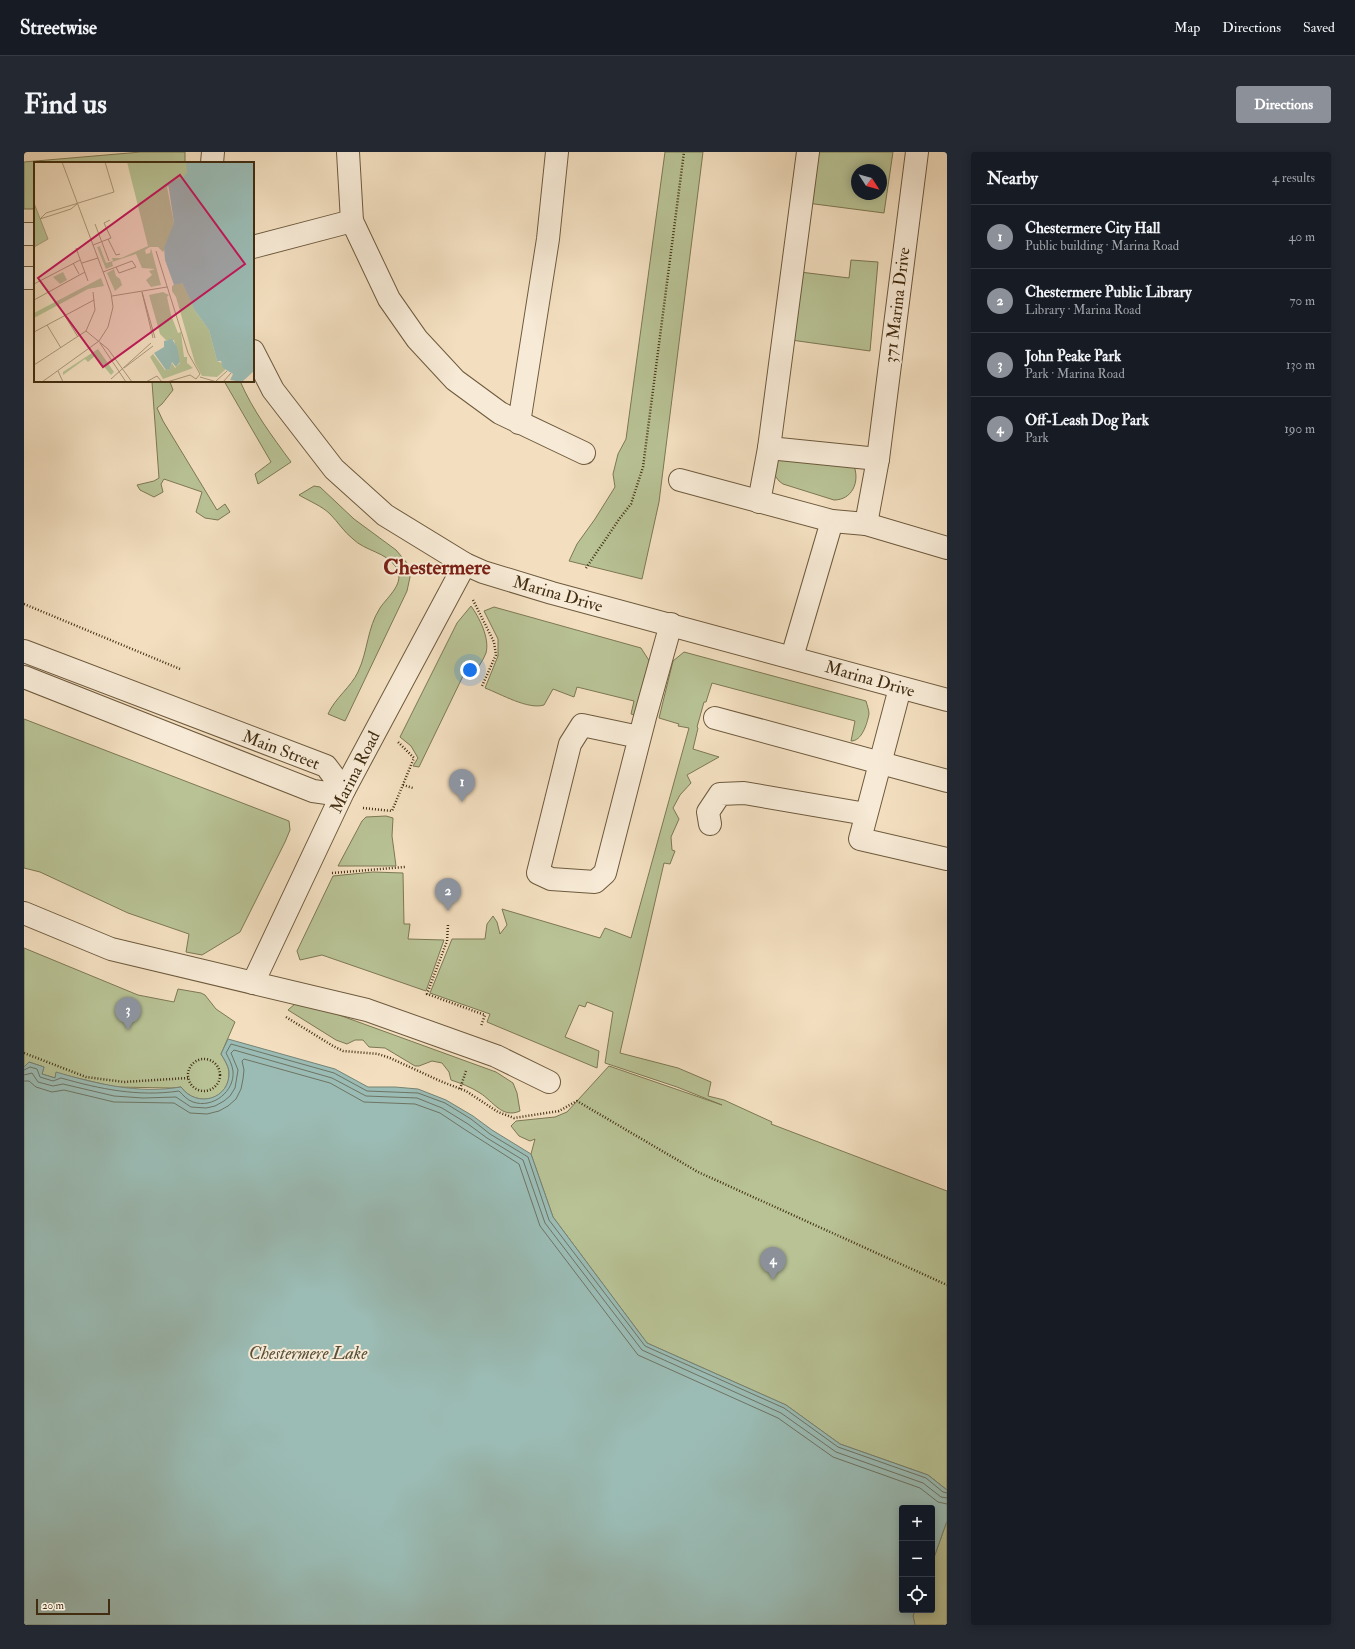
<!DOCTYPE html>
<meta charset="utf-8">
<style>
:root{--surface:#171b24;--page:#242831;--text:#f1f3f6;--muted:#9ea1a6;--line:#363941;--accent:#8c9099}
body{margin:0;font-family:"IM FELL Double Pica",serif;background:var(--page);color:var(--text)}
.controls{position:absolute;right:12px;bottom:12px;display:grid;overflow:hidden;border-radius:4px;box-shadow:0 2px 10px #0003}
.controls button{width:36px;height:36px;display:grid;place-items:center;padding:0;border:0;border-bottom:1px solid var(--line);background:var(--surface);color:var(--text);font:20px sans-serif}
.compass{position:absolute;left:827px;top:12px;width:36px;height:36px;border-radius:50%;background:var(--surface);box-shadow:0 2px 10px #0003;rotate:126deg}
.scale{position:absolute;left:12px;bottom:10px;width:74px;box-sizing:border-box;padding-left:4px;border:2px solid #422d11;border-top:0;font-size:11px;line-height:14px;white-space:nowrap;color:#422d11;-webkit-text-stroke:3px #f7ead6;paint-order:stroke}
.you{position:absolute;left:446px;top:518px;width:14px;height:14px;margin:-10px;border:3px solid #fff;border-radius:50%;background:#1a73e8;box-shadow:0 0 0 6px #1a73e833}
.badge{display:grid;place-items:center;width:26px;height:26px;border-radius:50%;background:var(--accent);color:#fff;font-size:13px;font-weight:700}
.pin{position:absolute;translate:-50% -33px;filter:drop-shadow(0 1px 2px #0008)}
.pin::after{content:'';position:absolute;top:21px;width:14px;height:12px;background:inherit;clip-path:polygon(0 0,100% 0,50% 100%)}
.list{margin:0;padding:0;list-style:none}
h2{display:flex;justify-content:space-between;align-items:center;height:52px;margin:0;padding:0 16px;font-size:17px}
h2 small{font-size:13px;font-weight:400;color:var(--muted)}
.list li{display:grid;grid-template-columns:26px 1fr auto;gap:12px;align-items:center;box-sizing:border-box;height:64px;padding:0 16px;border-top:1px solid var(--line)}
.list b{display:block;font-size:15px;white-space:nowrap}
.list p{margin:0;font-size:13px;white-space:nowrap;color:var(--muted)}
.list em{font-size:13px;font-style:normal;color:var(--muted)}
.icon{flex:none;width:22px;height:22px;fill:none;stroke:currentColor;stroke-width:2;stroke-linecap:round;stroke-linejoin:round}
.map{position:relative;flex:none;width:923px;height:1473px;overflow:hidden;border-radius:4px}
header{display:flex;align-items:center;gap:24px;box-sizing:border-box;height:56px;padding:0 20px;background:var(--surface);border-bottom:1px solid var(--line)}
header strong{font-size:19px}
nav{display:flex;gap:22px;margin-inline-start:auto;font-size:14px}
.intro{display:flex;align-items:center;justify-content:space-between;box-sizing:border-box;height:96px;padding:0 24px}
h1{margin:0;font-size:28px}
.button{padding:10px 18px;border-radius:4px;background:var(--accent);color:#fff;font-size:14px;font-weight:700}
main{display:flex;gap:24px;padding:0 24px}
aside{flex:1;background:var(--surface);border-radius:4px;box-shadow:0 2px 10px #0003}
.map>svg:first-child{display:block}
.green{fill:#b8c295;stroke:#7d7853;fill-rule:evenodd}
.water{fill:#9bbcb5;stroke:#778373}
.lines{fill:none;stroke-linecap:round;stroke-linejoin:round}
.shore{stroke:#6e7463;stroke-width:1}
.minor-casing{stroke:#6e5a3d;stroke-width:24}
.path{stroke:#422d11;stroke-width:2.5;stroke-dasharray:1 2;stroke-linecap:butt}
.minor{stroke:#f7ead6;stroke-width:22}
.labels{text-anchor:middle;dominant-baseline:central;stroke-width:4;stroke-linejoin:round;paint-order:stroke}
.street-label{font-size:17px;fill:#422d11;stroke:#f7ead6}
.water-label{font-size:18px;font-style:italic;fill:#58513a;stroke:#f7ead6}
.district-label{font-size:21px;font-weight:bold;fill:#7a1f14;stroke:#f7ead6}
.inset-road{fill:none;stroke:#ac987a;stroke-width:1}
.view{fill:#c2185b;fill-opacity:0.15;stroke:#c2185b;stroke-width:2}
.inset-edge{fill:none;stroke:#422d11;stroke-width:2}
</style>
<header>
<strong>Streetwise</strong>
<nav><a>Map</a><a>Directions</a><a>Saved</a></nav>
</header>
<div class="intro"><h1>Find us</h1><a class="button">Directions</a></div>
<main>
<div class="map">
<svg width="923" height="1473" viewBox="0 0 923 1473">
<rect width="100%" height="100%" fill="#f3dfc0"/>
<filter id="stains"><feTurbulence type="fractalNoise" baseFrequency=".005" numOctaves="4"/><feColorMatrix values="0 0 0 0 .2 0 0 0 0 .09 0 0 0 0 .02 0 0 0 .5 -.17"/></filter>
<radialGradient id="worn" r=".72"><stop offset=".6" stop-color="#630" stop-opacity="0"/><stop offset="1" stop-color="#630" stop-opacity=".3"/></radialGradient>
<g class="green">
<polygon points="117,0 161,0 161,11 11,11 11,57 0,57 0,10"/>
<polygon points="641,0 679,0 635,350 618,427 545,409 553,392 571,367 591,335 589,322 594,302 602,287"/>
<path d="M792,0H869L860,61L783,51ZM833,18H857V42H833Z"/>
<polygon points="827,108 854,110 846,199 767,188 776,120 825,126"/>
<polygon points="107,229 146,230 149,238 138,252 133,256 139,269 193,358 201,352 206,360 194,368 181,366 172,360 178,340 140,327 137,332 139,340 130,345 116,338 113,333 130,329 135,326 128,230"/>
<path d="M200,229H216C229,259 248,284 267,310L234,332L231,322L247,310Z"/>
<path d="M751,307L830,314C836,330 828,348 810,348L759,332L755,329L749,321Z"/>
<path d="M290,334L296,335L330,367L372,398L383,411L386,425L383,439L321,569L304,562C311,546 327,535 334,520C344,499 343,476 356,456C364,444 382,431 372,415C362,400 341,399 329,387C320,380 314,370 306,362C298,354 285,349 275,343Z"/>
<path d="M447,454C455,465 466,486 462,501C459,509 452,518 448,526L439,524L395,615L389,614L394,606L387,594L376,585L433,471Z"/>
<path d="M470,455L617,496L626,510L615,564L607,562L610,549L553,535L550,545L529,537L520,553C504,558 477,542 461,536L474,504V487L460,459Z"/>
<path d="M660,500L842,549C843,553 845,558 845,562C843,572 838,589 827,589L831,569L688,531L682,550H680L673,575L674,576L669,597L695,605L663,623L667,631L656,643L649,656L655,667L647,685L648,698L651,699L646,712L640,711L596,901L654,916L687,930L684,944L700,948L748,970L747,972L923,1039V1338L904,1323L816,1292L762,1253L623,1191L529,1065L507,1002L511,987L506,989L495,984L487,974L492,969L531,965L543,960L585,914L698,953L653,935L581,911L589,860L563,850L561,855L555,853L541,885L575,899L573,916L463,870L466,862L406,841L428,787H461L463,772L469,764L473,770L476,782L483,773L478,757L576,786L581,776L607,786L665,576L654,574L655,572L635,566L649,509Z"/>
<polygon points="0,567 265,669 266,678 261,690 216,780 178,803 162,800 165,782 104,761 16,720 0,716"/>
<polygon points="362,664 369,666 368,684 372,714 314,714 338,669 342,665"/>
<polygon points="349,720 379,721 380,772 386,772 384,787 420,788 402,839 298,803 276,808 273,799 309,724"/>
<path d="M0,796L114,843L150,850L154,837L177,841L181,843L192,857L211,870L197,902C200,907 204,913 205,919C207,948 173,957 157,935L148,936L91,935L32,921L31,926L18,922L20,915L5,910L0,915Z"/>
<path d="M272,851L293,855L472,920L489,931L493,941L496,959C478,967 469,949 456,941C447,935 436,931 427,928L425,920L418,911L408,909L395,914H391L361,896L345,895L339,888H331L323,892L312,888L264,858Z"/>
<polygon points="923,1369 923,1473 891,1473 889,1464 891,1458 908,1458 908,1411"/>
</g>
<path class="water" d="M204,887L311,917L344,935H371L394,937L422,948L449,964L468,978L507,1002L529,1065L623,1191L762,1253L816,1292L904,1323L923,1338V1369L908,1411V1356H878V1458H891L889,1464L891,1473H0V915L5,910L20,915L18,922L31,926L32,920C73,932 114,942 157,935C173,957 207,947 205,919C204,913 200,907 197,902Z"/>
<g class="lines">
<g class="shore">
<path d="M0,918L6,915L13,917L16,925L29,929L37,926C76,937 114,945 155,939C159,943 163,948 169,950C189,957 211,939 209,919C208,912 205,907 202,901L207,892L310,921L343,939L394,941L421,951L447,967L466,982L504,1005L525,1068L621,1194L760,1256L814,1295L902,1326L919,1340L923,1341"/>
<polyline points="0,923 8,921 14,930 29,934 39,932 90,944 119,946 152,945 167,955 182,956 191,954 200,949 206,944 211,936 214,918 207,901 210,898 308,926 342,944 393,946 418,956 444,972 463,986 499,1008 521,1071 618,1198 757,1261 812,1300 899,1331 917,1345 923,1346"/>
<polyline points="0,929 5,929 12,935 28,940 40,938 90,950 150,951 166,961 183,962 195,959 204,954 212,947 217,937 219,927 220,918 218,909 220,907 306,931 340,950 391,952 416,961 440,977 495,1012 516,1074 614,1203 754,1266 809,1305 896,1336 914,1350 923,1352"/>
</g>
<g class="minor-casing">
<g id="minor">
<polyline points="324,0 328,69 365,147 393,187 431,228 476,261 560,301"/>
<polyline points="188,11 189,0"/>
<polyline points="0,82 11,82"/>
<polyline points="229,95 328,69"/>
<polyline points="0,126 11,126"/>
<polyline points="229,199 249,238 310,317 361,363 441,412 459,420 528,441 923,548"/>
<polyline points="495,271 524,87 533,0"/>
<polyline points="745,296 854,307"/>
<polyline points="656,328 808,369 842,372 923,396"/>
<polyline points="735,350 745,296 784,0"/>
<polyline points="842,372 854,307 893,0"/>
<polyline points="0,499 302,614 320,638 303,641 289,639 0,525"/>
<polyline points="768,505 808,369"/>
<polyline points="876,536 836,687 923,707"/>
<polyline points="691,566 923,629"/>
<polyline points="615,585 558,573 546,592 514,721 527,727 571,730 581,721 621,565 647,472"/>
<polyline points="686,672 684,660 696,642 720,641 842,662"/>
<polyline points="0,761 87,797 343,858 472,904 525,930"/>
<polyline points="229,831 320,638 441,412"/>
</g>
</g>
<g class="path">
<polyline points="562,416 596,366 607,352 619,315 660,0"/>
<polyline points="449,448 470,490 472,503 458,534"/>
<polyline points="0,452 156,517"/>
<polyline points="379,633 389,636"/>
<polyline points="339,656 368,659 390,606 373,589"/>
<polyline points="308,721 381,715"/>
<polyline points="424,773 423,789 403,842 461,863 457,874"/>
<polyline points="262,865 309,894 319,899 354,902 366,906 416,929 442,939 474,960 490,966 535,959 553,949 674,1020 923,1133"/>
<polyline points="0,901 62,925 100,930 164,926"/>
<circle cx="180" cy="923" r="16"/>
<polyline points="436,937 442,919"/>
</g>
<use href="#minor" class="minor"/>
</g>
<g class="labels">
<g class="street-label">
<text transform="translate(873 153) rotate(-83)">371 Marina Drive</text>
<text transform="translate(534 442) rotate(16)">Marina Drive</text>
<text transform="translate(846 527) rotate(16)">Marina Drive</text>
<text transform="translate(257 598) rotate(21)">Main Street</text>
<text transform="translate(331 620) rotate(-63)">Marina Road</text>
</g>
<g class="water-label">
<text x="284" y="1201">Chestermere Lake</text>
</g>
<g class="district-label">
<text x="413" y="415">Chestermere</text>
</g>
</g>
<g transform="translate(10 10)">
<rect width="220" height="220" fill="#f3dfc0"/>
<path d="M93,0H152L155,4L154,11L148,16L133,25L140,61L135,79L129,90L124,85H116L111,88L112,92L116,91L117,86L127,123L117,125L114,121L112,118L118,113L115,109L121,107L108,106L102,92L78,100L79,104L72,107L63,85L68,84L66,85L72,101L79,99L78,96H87L114,84ZM0,41L14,77L0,85ZM80,107L82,114L86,117L88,123L81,129L73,111ZM29,110L33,118L26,122L19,115ZM67,116L70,124L54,127L0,156V151ZM145,120L148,121L159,142V146L175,168L183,199L190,202L191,208L183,215L168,214L161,201L142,135L138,129V124ZM129,130L135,133L133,135L137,153L144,171L147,170L150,195H153V201L159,206L129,217L116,195L119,192L131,208L136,207L138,201L141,206L146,201L140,178H132L126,172L115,133ZM64,187L80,210L77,213L61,194L54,200L51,197L29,213V210Z" fill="#b8c295"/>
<path d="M152,0H220V209L208,220L196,218L199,212L189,206L187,199H183L175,168L159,146V143L148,121L140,123L131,98L130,86L140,61L134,21L148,16L153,11ZM138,177L143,185L146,200L142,205L138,200L136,207L132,208L120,191L130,185V179Z" fill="#9bbcb5"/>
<path class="inset-road" d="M0,41L14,77L0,85M6,57L12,51L80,30L71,0M6,57L37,47L43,42M61,62L75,99M74,77L82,93L86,92M59,83L77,76L70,61L76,58M42,86L54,119M122,89L154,191L166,212L162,217L156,213M39,101L45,112M48,101L64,96M69,110L98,99L102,105L85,111L82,105M0,122L46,98M108,130L119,176M108,130L121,176M78,134L133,125M0,138L51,110M31,154L44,175M13,163L27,186M52,169L74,187L98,220M0,170L60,138M66,181L92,220M0,203L52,169L61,148L59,130M90,206L119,184M24,209L29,220M166,215L183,220M77,217L117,181M182,219L193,209M8,220L65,179L74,165L79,145L77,131L28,0M112,220L123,214L128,220M133,220L156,213M189,220L197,211"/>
<path class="view" d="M146,13L211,102L69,205L4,116Z"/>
<rect width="220" height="220" class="inset-edge"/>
</g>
<rect width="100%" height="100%" filter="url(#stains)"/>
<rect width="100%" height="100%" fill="url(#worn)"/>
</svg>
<div class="controls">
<button>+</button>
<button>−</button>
<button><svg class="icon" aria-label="locate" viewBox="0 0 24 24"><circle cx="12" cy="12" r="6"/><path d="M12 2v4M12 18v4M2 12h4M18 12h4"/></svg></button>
</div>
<svg class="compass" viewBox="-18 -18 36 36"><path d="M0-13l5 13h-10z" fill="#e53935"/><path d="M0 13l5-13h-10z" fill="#9ea1a6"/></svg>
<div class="scale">20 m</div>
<div class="you"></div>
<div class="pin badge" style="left:438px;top:650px">1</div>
<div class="pin badge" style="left:424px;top:759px">2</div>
<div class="pin badge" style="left:104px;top:878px">3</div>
<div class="pin badge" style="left:749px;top:1128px">4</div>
</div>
<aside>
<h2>Nearby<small>4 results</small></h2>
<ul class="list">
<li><span class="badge">1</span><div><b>Chestermere City Hall</b><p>Public building · Marina Road</p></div><em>40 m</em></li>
<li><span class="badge">2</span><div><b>Chestermere Public Library</b><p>Library · Marina Road</p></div><em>70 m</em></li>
<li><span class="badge">3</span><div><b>John Peake Park</b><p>Park · Marina Road</p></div><em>130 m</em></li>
<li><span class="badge">4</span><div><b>Off-Leash Dog Park</b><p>Park</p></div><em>190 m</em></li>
</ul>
</aside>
</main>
